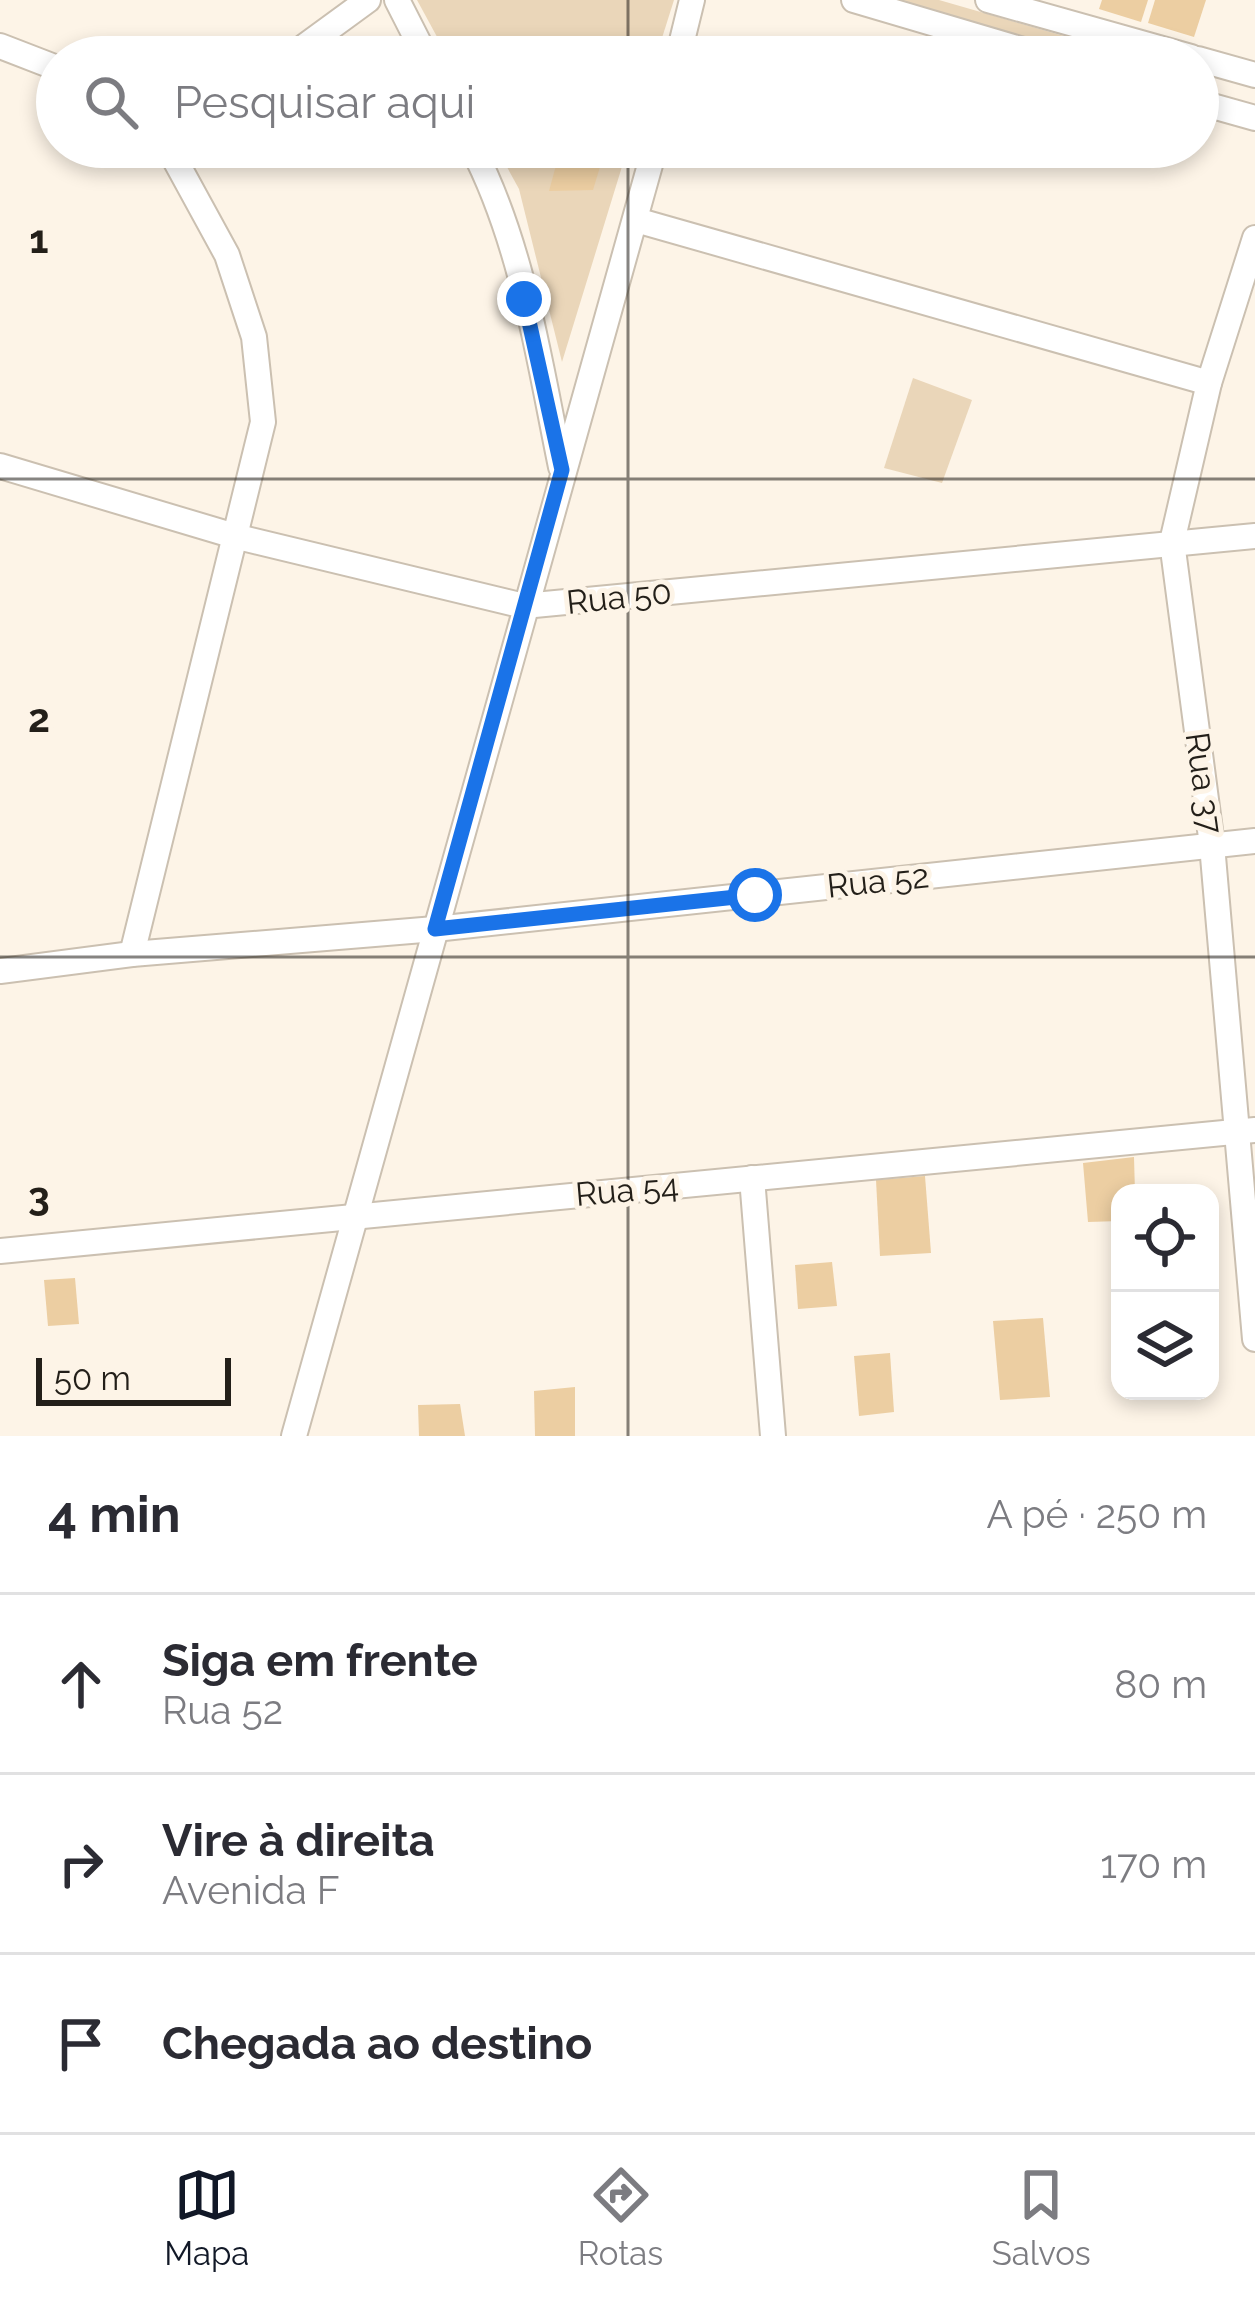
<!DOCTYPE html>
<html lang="pt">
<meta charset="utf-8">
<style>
:root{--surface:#fff;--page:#f7f7f7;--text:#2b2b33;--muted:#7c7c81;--line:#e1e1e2;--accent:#111827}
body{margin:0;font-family:Raleway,sans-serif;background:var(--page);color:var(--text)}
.controls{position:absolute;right:36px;bottom:36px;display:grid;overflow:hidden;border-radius:24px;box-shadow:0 6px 18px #0003}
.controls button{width:108px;height:108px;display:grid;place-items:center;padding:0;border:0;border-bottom:3px solid var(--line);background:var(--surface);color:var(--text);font:60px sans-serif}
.scale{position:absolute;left:36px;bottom:30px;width:195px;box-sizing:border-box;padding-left:12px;border:6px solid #231f19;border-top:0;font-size:33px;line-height:42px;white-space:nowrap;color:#231f19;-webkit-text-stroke:9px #fdf4e7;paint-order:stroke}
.stop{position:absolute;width:36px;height:36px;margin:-27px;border:9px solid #1a73e8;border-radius:50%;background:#fff}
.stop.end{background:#1a73e8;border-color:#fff;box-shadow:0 3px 12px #0008}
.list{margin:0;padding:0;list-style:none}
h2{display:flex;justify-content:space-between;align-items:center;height:156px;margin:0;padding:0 48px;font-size:51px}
h2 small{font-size:39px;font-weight:400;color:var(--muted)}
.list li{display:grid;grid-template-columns:78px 1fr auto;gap:36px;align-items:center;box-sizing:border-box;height:180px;padding:0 48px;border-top:3px solid var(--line)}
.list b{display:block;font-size:45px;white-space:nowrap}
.list p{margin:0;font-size:39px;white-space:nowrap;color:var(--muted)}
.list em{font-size:39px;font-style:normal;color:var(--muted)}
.icon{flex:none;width:66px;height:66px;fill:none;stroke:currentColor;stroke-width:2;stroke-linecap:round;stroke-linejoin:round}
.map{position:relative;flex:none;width:1255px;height:1436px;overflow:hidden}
.search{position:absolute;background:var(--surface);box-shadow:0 6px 18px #0003;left:36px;right:36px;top:36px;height:132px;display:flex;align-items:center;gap:30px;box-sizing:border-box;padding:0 42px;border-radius:66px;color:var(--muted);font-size:45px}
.sheet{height:696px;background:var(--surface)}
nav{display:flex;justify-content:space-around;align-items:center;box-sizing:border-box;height:168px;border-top:3px solid var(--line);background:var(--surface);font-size:33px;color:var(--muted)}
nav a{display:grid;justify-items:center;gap:6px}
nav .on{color:var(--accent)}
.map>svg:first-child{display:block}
.green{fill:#ead6b9}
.building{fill:#eccea2}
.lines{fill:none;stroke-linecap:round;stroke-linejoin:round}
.street-casing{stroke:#cbc0b1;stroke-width:28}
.street{stroke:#fff;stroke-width:24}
.route{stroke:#1a73e8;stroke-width:15}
.grid{fill:none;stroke:#231f19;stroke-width:3;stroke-opacity:0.55}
.labels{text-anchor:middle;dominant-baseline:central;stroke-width:10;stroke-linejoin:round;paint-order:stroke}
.street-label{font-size:33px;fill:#231f19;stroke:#fdf4e7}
.grid-label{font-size:39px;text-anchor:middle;font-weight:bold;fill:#231f19;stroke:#fdf4e7;stroke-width:10;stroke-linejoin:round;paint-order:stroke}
</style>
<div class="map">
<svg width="1255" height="1436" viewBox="0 0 1255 1436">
<rect width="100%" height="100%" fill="#fdf4e7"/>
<g class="green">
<polygon points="417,0 674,0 656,57 448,57"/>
<polygon points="897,0 939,0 1137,57 1093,57"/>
<polygon points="496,147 628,147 562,362 519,189"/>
<polygon points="913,378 972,400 942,483 884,468"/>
</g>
<g class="building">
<polygon points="1102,0 1148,0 1141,22 1099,9"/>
<polygon points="1155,0 1206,0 1194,37 1148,23"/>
<polygon points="561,147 606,147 593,190 549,191"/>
<polygon points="1134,1157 1135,1193 1120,1193 1120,1221 1088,1222 1083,1163"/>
<polygon points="925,1176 931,1253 880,1256 876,1180"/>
<polygon points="832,1262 837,1306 798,1309 795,1265"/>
<polygon points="75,1278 79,1324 48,1326 44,1280"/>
<polygon points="1043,1318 1050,1397 1000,1400 993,1321"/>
<polygon points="890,1353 894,1412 859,1416 854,1356"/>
<polygon points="575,1387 575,1436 535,1436 534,1391"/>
<polygon points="460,1404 465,1436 419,1436 418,1405"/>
</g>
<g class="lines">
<g class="street-casing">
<g id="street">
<polyline points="397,0 426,57"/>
<polyline points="854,0 1047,57"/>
<polyline points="988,0 1191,57"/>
<polyline points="0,46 57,68"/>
<polyline points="290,57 368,0"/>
<polyline points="678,57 692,0"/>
<polyline points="1198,59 1255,75"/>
<polyline points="1198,102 1255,118"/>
<path d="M472,147C523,245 539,360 561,467"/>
<polyline points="636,220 1209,383"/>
<polyline points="1255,238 1209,383 1172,542 1212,845 1255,1339"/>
<polyline points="0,466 238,537 524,606 1255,536"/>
<polyline points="132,954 263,422 254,337 227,255 168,147"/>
<polyline points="0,971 132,954 435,929 1255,841"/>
<polyline points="752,1178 773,1436"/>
<polyline points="0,1251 1255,1130"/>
<polyline points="294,1436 655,147"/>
</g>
</g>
<use href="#street" class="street"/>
</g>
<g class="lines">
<polyline class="route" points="524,299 562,470 435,929 755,895"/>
</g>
<path class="grid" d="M628,0V57M628,147V1436M0,479H1255M0,957H1255"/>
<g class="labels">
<g class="street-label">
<text transform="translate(619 597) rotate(-6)">Rua 50</text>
<text transform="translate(1204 783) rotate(82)">Rua 37</text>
<text transform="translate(878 881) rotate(-6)">Rua 52</text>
<text transform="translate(627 1190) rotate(-5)">Rua 54</text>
</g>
</g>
<g class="grid-label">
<text x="39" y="253">1</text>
<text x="39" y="732">2</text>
<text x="39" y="1210">3</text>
</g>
</svg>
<div class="controls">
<button><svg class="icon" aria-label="locate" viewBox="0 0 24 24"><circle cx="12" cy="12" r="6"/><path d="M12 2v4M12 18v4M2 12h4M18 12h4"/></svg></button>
<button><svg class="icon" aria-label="layers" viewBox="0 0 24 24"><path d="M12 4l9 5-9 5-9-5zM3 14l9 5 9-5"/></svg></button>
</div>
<div class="scale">50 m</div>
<div class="stop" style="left:755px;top:895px"></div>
<div class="stop end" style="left:524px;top:299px"></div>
<div class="search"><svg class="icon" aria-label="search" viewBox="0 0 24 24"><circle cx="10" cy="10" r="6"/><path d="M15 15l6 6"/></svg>Pesquisar aqui</div>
</div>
<section class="sheet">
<h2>4 min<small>A pé · 250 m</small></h2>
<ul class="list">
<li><svg class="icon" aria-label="ahead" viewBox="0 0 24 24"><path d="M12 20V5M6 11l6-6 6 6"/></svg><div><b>Siga em frente</b><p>Rua 52</p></div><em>80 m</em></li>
<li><svg class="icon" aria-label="right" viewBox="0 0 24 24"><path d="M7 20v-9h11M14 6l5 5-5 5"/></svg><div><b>Vire à direita</b><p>Avenida F</p></div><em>170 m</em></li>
<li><svg class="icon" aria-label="arrive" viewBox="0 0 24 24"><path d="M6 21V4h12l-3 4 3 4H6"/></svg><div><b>Chegada ao destino</b></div></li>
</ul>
</section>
<nav>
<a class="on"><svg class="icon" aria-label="map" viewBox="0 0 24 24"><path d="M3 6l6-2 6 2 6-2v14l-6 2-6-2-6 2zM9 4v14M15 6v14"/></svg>Mapa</a>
<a><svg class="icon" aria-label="directions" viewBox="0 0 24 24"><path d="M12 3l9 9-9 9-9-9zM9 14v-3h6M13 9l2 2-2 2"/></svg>Rotas</a>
<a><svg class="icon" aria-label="saved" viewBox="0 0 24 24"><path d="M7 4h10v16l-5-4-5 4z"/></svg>Salvos</a>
</nav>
